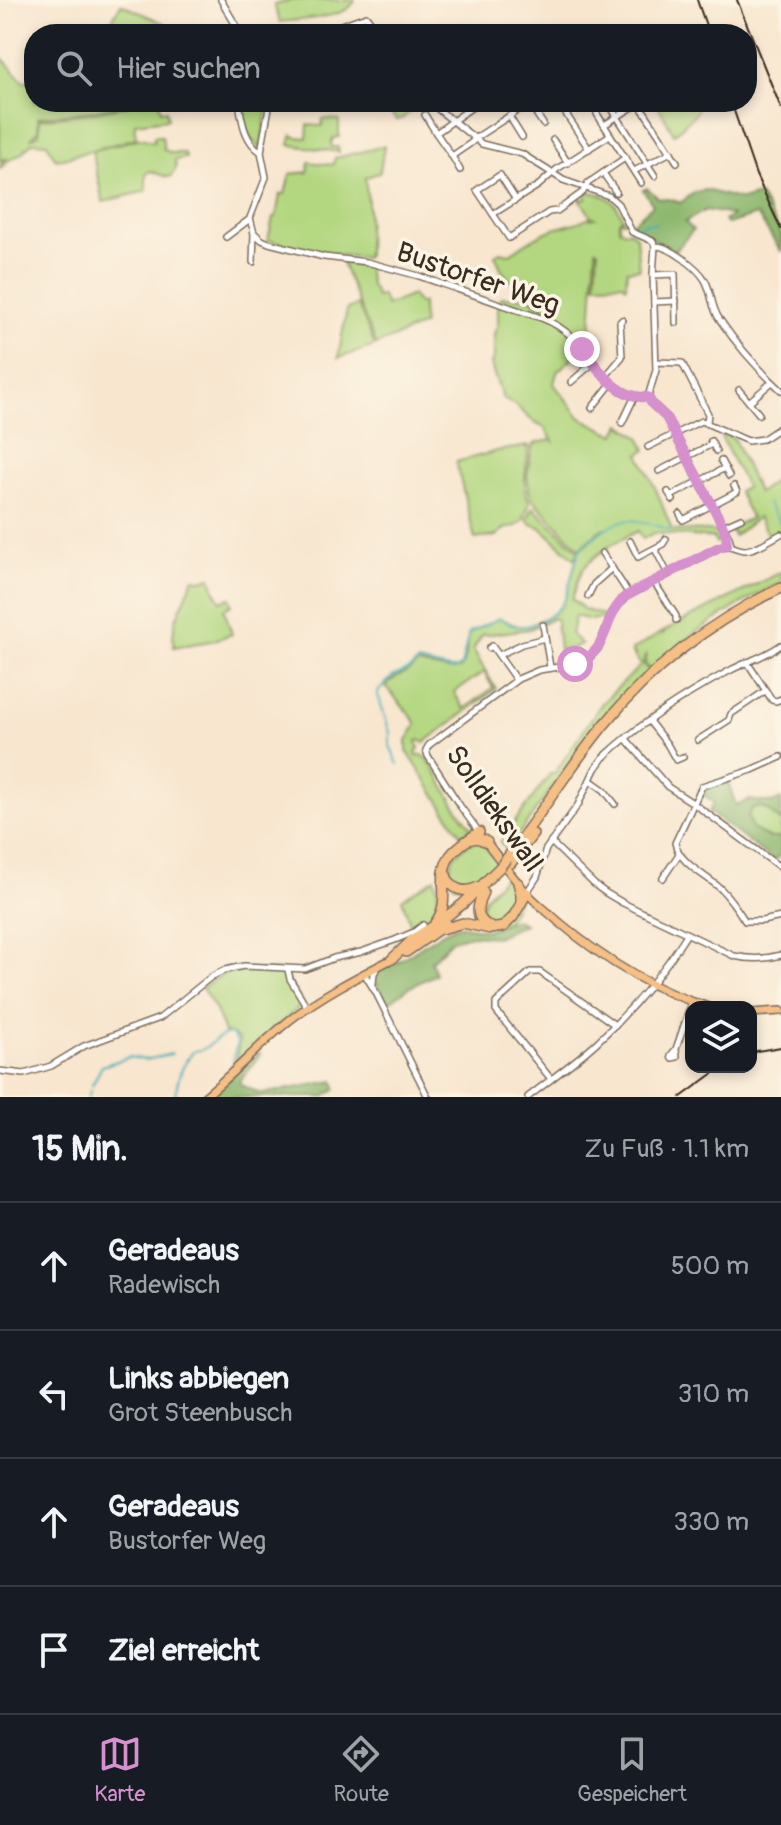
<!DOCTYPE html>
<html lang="de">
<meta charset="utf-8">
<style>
:root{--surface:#171b24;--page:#20242c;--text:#f1f3f6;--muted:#9ea1a6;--line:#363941;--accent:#d690ce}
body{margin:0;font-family:Pangolin,sans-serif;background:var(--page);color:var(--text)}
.controls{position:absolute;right:24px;bottom:24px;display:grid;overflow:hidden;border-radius:16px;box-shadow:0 4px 12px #0003}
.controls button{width:72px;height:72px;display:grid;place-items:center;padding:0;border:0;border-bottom:2px solid var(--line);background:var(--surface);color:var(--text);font:40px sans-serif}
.stop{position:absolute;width:24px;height:24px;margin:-18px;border:6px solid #d690ce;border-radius:50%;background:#fff}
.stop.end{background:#d690ce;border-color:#fff;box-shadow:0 2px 8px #0008}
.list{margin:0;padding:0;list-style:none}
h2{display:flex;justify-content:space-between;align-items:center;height:104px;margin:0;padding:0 32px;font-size:34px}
h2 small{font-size:26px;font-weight:400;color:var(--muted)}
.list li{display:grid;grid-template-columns:52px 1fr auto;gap:24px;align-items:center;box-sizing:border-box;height:128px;padding:0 32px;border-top:2px solid var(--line)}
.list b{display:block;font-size:30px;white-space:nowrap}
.list p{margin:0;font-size:26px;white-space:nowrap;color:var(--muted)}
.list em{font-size:26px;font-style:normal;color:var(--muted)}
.icon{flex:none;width:44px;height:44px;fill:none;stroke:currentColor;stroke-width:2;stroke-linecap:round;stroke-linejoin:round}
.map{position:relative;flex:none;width:781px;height:1097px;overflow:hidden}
.search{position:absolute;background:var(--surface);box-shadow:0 4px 12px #0003;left:24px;right:24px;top:24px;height:88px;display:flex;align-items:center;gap:20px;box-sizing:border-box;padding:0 28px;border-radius:32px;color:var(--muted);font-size:30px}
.sheet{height:616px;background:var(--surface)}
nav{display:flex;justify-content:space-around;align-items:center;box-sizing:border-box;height:112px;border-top:2px solid var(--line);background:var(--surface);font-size:22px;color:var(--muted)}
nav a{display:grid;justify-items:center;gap:4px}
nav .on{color:var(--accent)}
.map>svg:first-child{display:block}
.green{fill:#b3d780;stroke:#77804f;stroke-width:2;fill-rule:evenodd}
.forest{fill:#8eb86e;stroke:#647146;stroke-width:2}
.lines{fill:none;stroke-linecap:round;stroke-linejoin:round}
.stream{stroke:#3bacb7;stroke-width:2}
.minor-casing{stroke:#7d6c5c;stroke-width:8}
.major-casing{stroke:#7d6c5c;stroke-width:10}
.highway-casing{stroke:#7d6c5c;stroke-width:12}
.minor{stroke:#fff;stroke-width:5}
.major{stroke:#f5bf86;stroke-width:7}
.highway{stroke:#f5bf86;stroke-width:9}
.rail{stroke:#3b2a1e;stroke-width:2}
.highway-bridge-casing{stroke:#7d6c5c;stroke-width:12;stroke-linecap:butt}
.highway-bridge{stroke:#f5bf86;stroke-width:9}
.route{stroke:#d690ce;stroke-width:10}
.labels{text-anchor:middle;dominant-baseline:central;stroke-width:7;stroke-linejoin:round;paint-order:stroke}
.street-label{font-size:28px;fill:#3b2a1e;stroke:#fcf5e5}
</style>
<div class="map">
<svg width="781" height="1097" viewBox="0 0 781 1097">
<rect width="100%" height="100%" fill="#fcf5e5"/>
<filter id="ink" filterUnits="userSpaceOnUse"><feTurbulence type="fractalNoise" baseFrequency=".0125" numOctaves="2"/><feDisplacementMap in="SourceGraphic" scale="16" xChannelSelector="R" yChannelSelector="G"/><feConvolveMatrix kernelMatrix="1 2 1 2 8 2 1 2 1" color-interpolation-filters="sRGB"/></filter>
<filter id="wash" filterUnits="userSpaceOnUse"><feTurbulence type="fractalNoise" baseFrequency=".006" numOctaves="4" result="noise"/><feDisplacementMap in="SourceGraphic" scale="32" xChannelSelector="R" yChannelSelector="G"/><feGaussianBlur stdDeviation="1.8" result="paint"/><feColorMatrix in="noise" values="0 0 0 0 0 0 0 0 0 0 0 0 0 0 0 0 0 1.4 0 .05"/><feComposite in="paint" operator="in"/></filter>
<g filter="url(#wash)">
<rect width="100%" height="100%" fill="#f8e6cf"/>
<g class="green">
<path d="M293,0H354L355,1C344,20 300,19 280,22L274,5Z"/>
<polygon points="121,4 166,24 170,28 168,34 108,34 105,32"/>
<polygon points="3,59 24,82 34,79 34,102 137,102 91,111 38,117 38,131 30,139 39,134 40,129 39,119 90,113 143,102 159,102 161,110 166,110 168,119 135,123 136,138 60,159 55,158 47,143 32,142 22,153 9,160 0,169 0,165 7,158 0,161 0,62"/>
<path d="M241,102H269L260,149C246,137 244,120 241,102Z"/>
<polygon points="314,102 387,102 386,106 390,102 420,102 403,118 397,120 387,109 382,111 340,112 314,109"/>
<polygon points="656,102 700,102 696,113 674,134"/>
<polygon points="323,119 339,120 339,137 333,138 331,144 332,147 338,147 339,152 290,145 292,135 296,137 307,138 308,125 322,126"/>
<polygon points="154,136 162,136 164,150 172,153 185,153 186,158 175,160 176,169 170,177 164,176 151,171 146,173 146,191 103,202 92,151 141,138 154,142"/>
<polygon points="384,146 380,172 365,178 368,202 367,255 365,258 317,252 268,240 273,218 276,217 280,194 285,194 290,174 308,172 309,162 333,165 335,158"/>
<path d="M588,192C607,194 615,200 623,218L621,219L624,221H619V229L626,231L629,230L636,236L639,269L627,270L626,286L623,283L596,284L598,250L596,249L591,327L593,358L583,345L582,349L557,372L554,384L581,418L615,435L621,424L640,437L646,450L639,454L657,492L672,530C688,531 707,530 723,533V538L716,543L713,538L654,533L643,539L638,531C621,539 596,553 584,568C578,576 576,590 572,599L585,610L607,616L604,622L600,618L591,620L575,616L571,634L581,644L570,649L559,650L556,620L553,618L530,629L482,635L473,650L496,689L424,743L420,740L417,741L419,748L416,753L417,756L422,755L427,758L459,811L472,828L461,835L407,751V740L416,726V722L386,687C394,674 408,675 417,664L449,670L461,668C469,656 465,646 469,633L499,618L518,626H529L554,613L560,607L566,597L579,550L605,528L600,530L579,548L533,500L529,491L527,476L532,447L536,443L551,440L553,441L545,428L535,423L515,405L503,399C500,387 493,376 491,363L494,358V334L498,324V305L501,297L530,298L555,316L525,290C519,288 507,278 504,273C500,269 498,260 495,255L500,252L510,254C525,244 540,233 557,228C570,224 577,224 589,217L591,219L595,218L591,216L579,198L580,197L583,200L587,198L584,194ZM484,672L493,688L464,709L454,692Z"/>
<polygon points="349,262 367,266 371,288 373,288 376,297 382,296 386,306 412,295 419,304 422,303 423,325 376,345 342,263"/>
<polygon points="358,305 375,346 338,358 347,309"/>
<polygon points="719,432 734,439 758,493 781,476 781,531 769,537 758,517 734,536 730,528 751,518 738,491 746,487"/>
<polygon points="529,446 525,476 525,490 530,502 523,521 516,526 504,529 496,536 475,539 456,462 497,451"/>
<polygon points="533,507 578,550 575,559 540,527 531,524 527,520"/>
<polygon points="781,572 781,582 742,603 696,632 655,665 651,671 645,664 647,654 643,663 649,672 642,676 611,709 579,749 507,851 500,842 550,774 554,774 602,703 641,665 631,652 636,655 632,650 663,632 663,635 665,631 681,622"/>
<polygon points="211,577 215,591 221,601 230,598 232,605 224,609 232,634 211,641 174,647 173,635 176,619 194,578 202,580"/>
<polygon points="758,806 768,808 781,821 781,838 770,838 752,829 748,816 752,808"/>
<polygon points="472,841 481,842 499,863 475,887 454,885 448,872 454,856"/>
<path d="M507,874C524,896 519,900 506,922L491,925L480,913L485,897Z"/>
<path d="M435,878C442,904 435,915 413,931L402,899Z"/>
<polygon points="233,970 282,971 303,1004 236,1061 239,1040 231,1034 224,1033 216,1010 202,988 220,976"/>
</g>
<g class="forest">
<polygon points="647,188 658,198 674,200 680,203 695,192 706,190 742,200 759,195 781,234 781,251 757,215 727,224 724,221 732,215 706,210 685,222 693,230 675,251 634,228 631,224 653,205 643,190"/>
<path d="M727,779L736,805L749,800L772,803L781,799V821C770,814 767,804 752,808L748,816L752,829L770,838H781V854L774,861L709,812L714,803L701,792L704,788Z"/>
<polygon points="515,919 524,924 496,937 471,935 452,940 431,961 436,974 410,987 388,1003 385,1002 376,983 376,975 380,970 394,964 443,932 458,925 486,930"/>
<polygon points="258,1052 261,1054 240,1081 241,1085 261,1094 334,1081 336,1089 324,1097 208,1097"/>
</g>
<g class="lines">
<g class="stream">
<polyline points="636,228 647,223 656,224"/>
<polyline points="767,503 780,523"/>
<polyline points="666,529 672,530"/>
<path d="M398,764L390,746V733L378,695V692L392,677L410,669L418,662L454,670L461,666L469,633L499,618C505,620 510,624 516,626C524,628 532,625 540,621C575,604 566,584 578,554C581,546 589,542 595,536C621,515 635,518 664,528"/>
<polyline points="92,1085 102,1066 129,1057 146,1060 172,1054"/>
<polyline points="88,1097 90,1091"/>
<path d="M175,1097C177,1080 182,1063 194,1051C212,1050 212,1035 231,1034L237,1042L233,1060"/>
</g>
</g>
</g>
<g filter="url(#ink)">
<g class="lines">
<g class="minor-casing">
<g id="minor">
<polyline points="221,0 241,34"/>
<polyline points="316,34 366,16 380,34"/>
<path d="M239,102C242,121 244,141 261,152"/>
<path d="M429,102L482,144L522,154L563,180L609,196L618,204L632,232L653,241L655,246C669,245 698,268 705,280C712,292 711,308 720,320C737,345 758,369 781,390"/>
<path d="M480,102C464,112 451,123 436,133L452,156L471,143L477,137L531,102"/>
<polyline points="558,102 589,149"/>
<polyline points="638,102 677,162"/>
<polyline points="529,103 543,124"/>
<polyline points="609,104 655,176"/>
<polyline points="562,109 573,102"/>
<polyline points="597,114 641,183"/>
<polyline points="425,115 436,133"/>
<polyline points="509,116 522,137"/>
<polyline points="604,125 639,103"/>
<polyline points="553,140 568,163"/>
<polyline points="452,156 460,170"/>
<polyline points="634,171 671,152"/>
<polyline points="603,173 616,192"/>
<polyline points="516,200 500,175 477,190 509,238 549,212 557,211 583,192 588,183 625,158"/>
<polyline points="493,214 539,185 557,169 610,135"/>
<path d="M254,233L262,240L269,243L324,257L367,262L419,276L544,319C554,323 563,329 571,336C592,356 614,402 648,397"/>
<polyline points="226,237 250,219"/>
<polyline points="253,262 254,233 250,218 266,177 261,152 270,102"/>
<polyline points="653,275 675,274 676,323"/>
<polyline points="654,302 676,301"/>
<polyline points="656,362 682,363 708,414 707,422"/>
<polyline points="605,377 622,357 620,322 622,320"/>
<polyline points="571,382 593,363"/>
<polyline points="739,390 759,414"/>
<polyline points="648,397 652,404 666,417 729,537 731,545"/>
<polyline points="648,397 656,370 653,275 655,246"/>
<polyline points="749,402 772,382"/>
<polyline points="592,408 611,384"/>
<polyline points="622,423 635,396"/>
<polyline points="711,441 716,451"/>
<polyline points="648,447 701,421 748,441 763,439 781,427"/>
<polyline points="721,461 729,476"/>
<polyline points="659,471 712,444"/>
<polyline points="668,492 673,500"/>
<polyline points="671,496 725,468"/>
<polyline points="680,514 683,520 737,492 734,486"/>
<polyline points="723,526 741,518"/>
<polyline points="630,541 638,557 663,544 666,539"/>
<polyline points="655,549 668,574"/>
<polyline points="602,553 629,594"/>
<polyline points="654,582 676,616 676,620"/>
<polyline points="588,596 594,584 612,568"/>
<polyline points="543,625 550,667"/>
<polyline points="489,648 492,646 516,680"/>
<polyline points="499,655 522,644 545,638"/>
<polyline points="747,662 772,700 776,701 781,699"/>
<polyline points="649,721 667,744 676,760 683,757"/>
<polyline points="626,739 668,787 693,803 781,868"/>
<polyline points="698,740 729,720 731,714 765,691"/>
<path d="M781,757L752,770L702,786L675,843C680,864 706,875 721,889C731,899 738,910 745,921H762L781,917"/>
<polyline points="590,780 604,790 615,804"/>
<path d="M479,832L460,806L428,756L426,750L429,745L518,679L539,670L572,665L588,659L599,647L613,612L625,597L719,547C732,543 733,549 744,550C756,550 771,539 781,534"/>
<path d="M551,842L595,885L606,893L623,903L734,956C751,960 764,959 781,955"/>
<polyline points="663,878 679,854"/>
<path d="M527,892L537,877L546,849L578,805L595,769L603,758C640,723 686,694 731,670C748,661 766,656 781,645"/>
<polyline points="288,970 290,979 307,1007"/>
<polyline points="364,973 376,993 428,1097"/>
<polyline points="373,984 374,973 378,967"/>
<polyline points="676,1049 677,1057 672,1058 671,1055 676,1049 692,1002"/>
<polyline points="0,1071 24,1074 51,1066 84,1046 160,1018 211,977 225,970 244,966 305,969 334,958 361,952 395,940 414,932 423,925"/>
<polyline points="551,1079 496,1011 496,1003 530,972 540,972 615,1025"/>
<path d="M528,1097C551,1079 575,1062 596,1043C631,1011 662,974 687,934"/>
</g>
</g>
<g class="major-casing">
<g id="major">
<path d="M484,839C498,857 511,876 527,893C536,903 548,912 559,922C603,959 653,991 709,1007"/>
<polyline points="751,1013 781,1011"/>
<path d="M204,1097C234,1073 261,1043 291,1019C322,995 357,977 392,959"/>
</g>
</g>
<g class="highway-casing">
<g id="highway">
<polyline points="468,840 477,838 487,842"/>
<path d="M507,858C540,815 569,768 604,725C652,667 713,620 781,588"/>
<polyline points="511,863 533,834"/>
<path d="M446,875C451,890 464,894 478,887"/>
<polyline points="518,883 521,894 521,901"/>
<path d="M483,892C477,906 474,918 489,926"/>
<path d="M435,923C453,900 435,879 450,856C457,846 469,839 479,832"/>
<polyline points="442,929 463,923 490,929 503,927 513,917 527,893"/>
<polyline points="406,952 446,924"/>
<polyline points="392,959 413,939 438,923 464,903 500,867"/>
</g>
</g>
<use href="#minor" class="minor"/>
<use href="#major" class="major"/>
<use href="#highway" class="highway"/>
<g class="rail">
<polyline points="697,0 709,34"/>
<polyline points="737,0 781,108"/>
<polyline points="731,102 756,175 781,229"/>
<polyline points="751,1052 781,1047"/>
<polyline points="681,1097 722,1067"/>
</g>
<g class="highway-bridge-casing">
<polyline id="highway-bridge" points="500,867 507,858"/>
</g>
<use href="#highway-bridge" class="highway-bridge"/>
</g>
</g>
<g class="lines" filter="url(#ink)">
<path class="route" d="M575,664C611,652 601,618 626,596L719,547L727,545L726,534L723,526L666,417L652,404L648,397C619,400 598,369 582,349"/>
</g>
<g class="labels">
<g class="street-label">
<text transform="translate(478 279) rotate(19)">Bustorfer Weg</text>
<text transform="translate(494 809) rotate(55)">Solldiekswall</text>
</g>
</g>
</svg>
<div class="controls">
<button><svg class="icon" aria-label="layers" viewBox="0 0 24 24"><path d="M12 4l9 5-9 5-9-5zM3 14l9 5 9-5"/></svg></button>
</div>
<div class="stop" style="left:575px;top:664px"></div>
<div class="stop end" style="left:582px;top:349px"></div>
<div class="search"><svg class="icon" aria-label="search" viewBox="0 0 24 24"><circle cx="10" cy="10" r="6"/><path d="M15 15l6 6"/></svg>Hier suchen</div>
</div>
<section class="sheet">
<h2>15 Min.<small>Zu Fuß · 1.1 km</small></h2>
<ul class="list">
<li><svg class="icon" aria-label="ahead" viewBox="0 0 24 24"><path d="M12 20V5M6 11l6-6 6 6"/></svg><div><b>Geradeaus</b><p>Radewisch</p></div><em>500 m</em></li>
<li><svg class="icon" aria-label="left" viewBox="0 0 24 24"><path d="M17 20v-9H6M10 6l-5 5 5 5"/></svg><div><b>Links abbiegen</b><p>Grot Steenbusch</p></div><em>310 m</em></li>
<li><svg class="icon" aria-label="ahead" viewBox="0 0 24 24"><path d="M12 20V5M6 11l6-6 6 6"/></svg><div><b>Geradeaus</b><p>Bustorfer Weg</p></div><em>330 m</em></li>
<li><svg class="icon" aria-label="arrive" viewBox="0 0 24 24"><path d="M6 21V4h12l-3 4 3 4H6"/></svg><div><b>Ziel erreicht</b></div></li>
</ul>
</section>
<nav>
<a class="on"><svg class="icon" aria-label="map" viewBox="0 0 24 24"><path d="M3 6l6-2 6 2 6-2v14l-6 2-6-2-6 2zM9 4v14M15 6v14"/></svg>Karte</a>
<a><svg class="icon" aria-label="directions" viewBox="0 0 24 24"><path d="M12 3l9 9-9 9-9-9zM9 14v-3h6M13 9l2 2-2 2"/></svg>Route</a>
<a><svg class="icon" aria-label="saved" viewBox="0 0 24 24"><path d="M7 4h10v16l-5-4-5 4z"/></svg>Gespeichert</a>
</nav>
